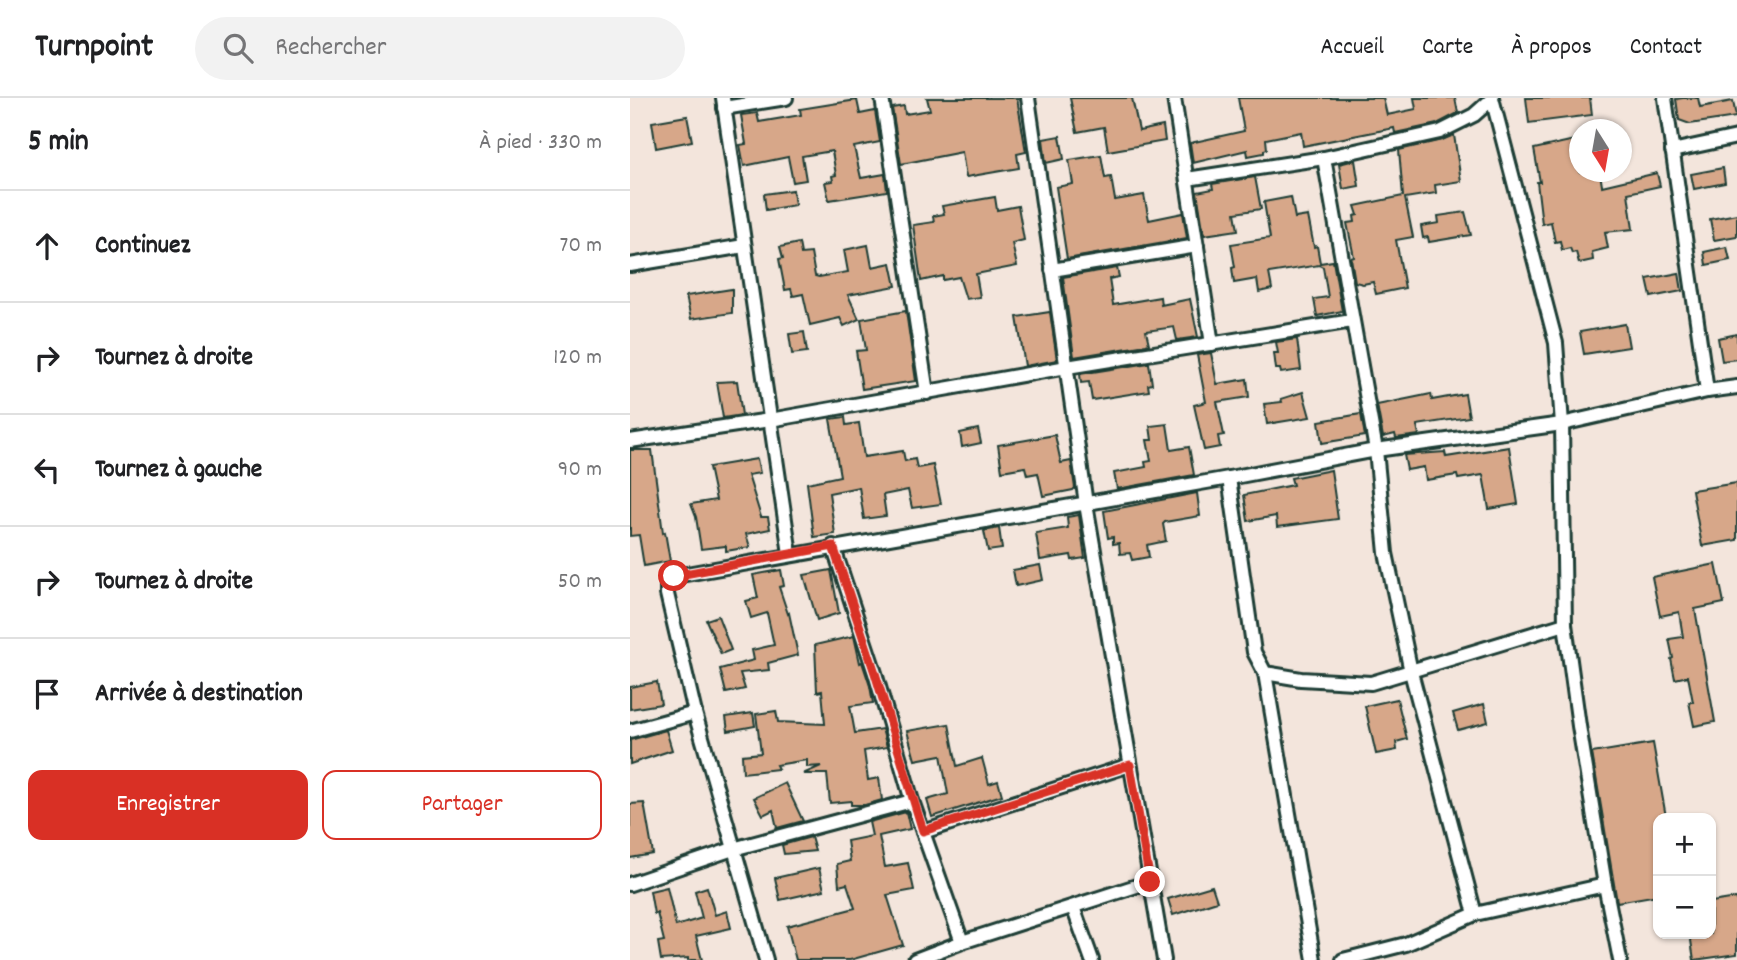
<!DOCTYPE html>
<html lang="fr">
<meta charset="utf-8">
<style>
:root{--surface:#fff;--page:#f2f2f2;--text:#202124;--muted:#757577;--line:#e0e0e0;--accent:#d93025}
body{margin:0;font-family:Dekko,sans-serif;background:var(--page);color:var(--text)}
.controls{position:absolute;right:21px;bottom:21px;display:grid;overflow:hidden;border-radius:14px;box-shadow:0 2px 5px #0004}
.controls button{width:63px;height:63px;display:grid;place-items:center;padding:0;border:0;border-bottom:2px solid var(--line);background:var(--surface);color:var(--text);font:35px sans-serif}
.compass{position:absolute;left:939px;top:21px;width:63px;height:63px;border-radius:50%;background:var(--surface);box-shadow:0 2px 5px #0004;rotate:169deg}
.stop{position:absolute;width:21px;height:21px;margin:-16px;border:5px solid #d93025;border-radius:50%;background:#fff}
.stop.end{background:#d93025;border-color:#fff;box-shadow:0 2px 7px #0008}
.list{margin:0;padding:0;list-style:none}
h2{display:flex;justify-content:space-between;align-items:center;height:91px;margin:0;padding:0 28px;font-size:30px}
h2 small{font-size:23px;font-weight:400;color:var(--muted)}
.list li{display:grid;grid-template-columns:46px 1fr auto;gap:21px;align-items:center;box-sizing:border-box;height:112px;padding:0 28px;border-top:2px solid var(--line)}
.list b{display:block;font-size:26px;white-space:nowrap}
.list em{font-size:23px;font-style:normal;color:var(--muted)}
.actions{display:flex;gap:14px;padding:21px 28px}
.actions a{flex:1;padding:16px 0;border:2px solid var(--accent);border-radius:14px;text-align:center;font-size:24px;color:var(--accent)}
.actions .main{background:var(--accent);color:#fff}
.icon{flex:none;width:38px;height:38px;fill:none;stroke:currentColor;stroke-width:2;stroke-linecap:round;stroke-linejoin:round}
.map{position:relative;flex:none;width:1107px;height:862px;overflow:hidden}
header{display:flex;align-items:center;gap:42px;box-sizing:border-box;height:98px;padding:0 35px;background:var(--surface);border-bottom:2px solid var(--line)}
header strong{font-size:33px}
nav{display:flex;gap:38px;margin-inline-start:auto;font-size:24px}
.search{width:490px;height:63px;background:var(--page);display:flex;align-items:center;gap:18px;box-sizing:border-box;padding:0 24px;border-radius:38px;color:var(--muted);font-size:26px}
main{display:flex}
aside{flex:1;background:var(--surface)}
.map>svg:first-child{display:block}
.building{fill:#d7a789;stroke:#1f3d34;stroke-width:2}
.lines{fill:none;stroke-linecap:round;stroke-linejoin:round}
.minor-casing{stroke:#1f3d34;stroke-width:18}
.minor{stroke:#fff;stroke-width:12}
.route{stroke:#d93025;stroke-width:9}
</style>
<header>
<strong>Turnpoint</strong>
<div class="search"><svg class="icon" aria-label="search" viewBox="0 0 24 24"><circle cx="10" cy="10" r="6"/><path d="M15 15l6 6"/></svg>Rechercher</div>
<nav><a>Accueil</a><a>Carte</a><a>À propos</a><a>Contact</a></nav>
</header>
<main>
<aside>
<h2>5 min<small>À pied · 330 m</small></h2>
<ul class="list">
<li><svg class="icon" aria-label="ahead" viewBox="0 0 24 24"><path d="M12 20V5M6 11l6-6 6 6"/></svg><div><b>Continuez</b></div><em>70 m</em></li>
<li><svg class="icon" aria-label="right" viewBox="0 0 24 24"><path d="M7 20v-9h11M14 6l5 5-5 5"/></svg><div><b>Tournez à droite</b></div><em>120 m</em></li>
<li><svg class="icon" aria-label="left" viewBox="0 0 24 24"><path d="M17 20v-9H6M10 6l-5 5 5 5"/></svg><div><b>Tournez à gauche</b></div><em>90 m</em></li>
<li><svg class="icon" aria-label="right" viewBox="0 0 24 24"><path d="M7 20v-9h11M14 6l5 5-5 5"/></svg><div><b>Tournez à droite</b></div><em>50 m</em></li>
<li><svg class="icon" aria-label="arrive" viewBox="0 0 24 24"><path d="M6 21V4h12l-3 4 3 4H6"/></svg><div><b>Arrivée à destination</b></div></li>
</ul>
<div class="actions"><a class="main">Enregistrer</a><a>Partager</a></div>
</aside>
<div class="map">
<svg width="1107" height="862" viewBox="0 0 1107 862">
<rect width="100%" height="100%" fill="#f3e5dc"/>
<filter id="ink" filterUnits="userSpaceOnUse"><feTurbulence type="fractalNoise" baseFrequency=".0143" numOctaves="2"/><feDisplacementMap in="SourceGraphic" scale="14" xChannelSelector="R" yChannelSelector="G"/><feConvolveMatrix kernelMatrix="1 2 1 2 8 2 1 2 1" color-interpolation-filters="sRGB"/></filter>
<g filter="url(#ink)">
<g class="building">
<polygon points="297,0 387,0 396,54 387,56 389,70 336,79 332,54 271,66 262,10 274,8 275,16 300,12"/>
<polygon points="440,0 502,0 509,33 533,28 535,43 478,53 474,29 447,34"/>
<polygon points="608,0 753,0 757,17 786,11 784,0 825,0 828,15 807,26 765,35 764,30 673,48 671,34 636,41 637,51 634,52 634,55 618,58 617,52 563,65 560,45 614,33"/>
<polygon points="896,0 960,0 962,17 899,25"/>
<polygon points="1053,0 1068,0 1070,9 1103,3 1106,19 1060,26 1049,22 1046,1"/>
<polygon points="227,2 230,16 245,13 250,44 224,49 231,80 255,76 257,93 199,102 195,84 203,83 202,78 206,77 202,53 172,58 176,82 163,84 158,59 114,68 110,47 116,46 111,17 127,15 129,24 171,17 170,11"/>
<polygon points="57,18 62,43 26,50 22,24"/>
<polygon points="824,37 831,83 805,87 806,95 775,100 783,139 766,142 775,190 746,196 743,184 733,186 725,184 721,160 724,159 717,125 725,124 724,118 728,117 725,108 773,98 769,52 812,42"/>
<polygon points="430,38 434,61 416,65 413,41"/>
<polygon points="949,41 949,74 959,74 960,77 970,75 972,88 1027,75 1030,88 998,95 1003,131 975,134 978,150 962,154 963,162 949,165 946,154 942,155 940,150 932,152 930,143 925,144 921,124 912,126 907,84 910,84 904,51"/>
<polygon points="471,57 475,80 481,79 485,102 514,97 519,122 553,115 557,140 437,161 426,89 443,86 439,62"/>
<polygon points="725,62 729,88 713,91 709,66"/>
<polygon points="1093,70 1095,85 1064,91 1061,76"/>
<polygon points="625,79 631,111 605,115 608,132 574,137 567,94 583,91 582,86"/>
<polygon points="163,92 165,107 136,112 134,96"/>
<polygon points="365,99 367,112 388,108 394,142 382,145 387,168 346,176 350,199 336,201 329,179 313,182 313,178 291,183 283,127 304,124 303,118 314,116 312,108"/>
<polygon points="661,99 665,120 678,118 684,149 687,148 690,165 703,163 712,213 687,218 684,201 698,199 693,169 689,167 639,175 642,191 629,194 627,181 604,185 602,170 605,169 601,146 640,140 634,104"/>
<polygon points="835,114 841,137 799,144 798,139 793,140 791,128 809,125 808,118"/>
<polygon points="1107,116 1107,138 1084,142 1080,121"/>
<polygon points="169,145 171,156 181,155 185,178 189,179 218,174 214,152 238,147 242,169 261,165 266,188 218,197 229,221 214,228 210,220 180,227 173,196 163,198 161,191 155,192 149,161 153,160 150,149"/>
<polygon points="1097,149 1100,162 1076,167 1074,154"/>
<polygon points="487,170 489,179 479,181 483,207 530,199 531,207 560,201 568,239 547,242 544,229 516,233 519,246 516,247 444,259 433,179"/>
<polygon points="1049,175 1052,193 1021,199 1017,181"/>
<polygon points="102,191 102,215 61,221 56,198"/>
<polygon points="276,213 286,283 232,291 226,253 236,252 231,221"/>
<polygon points="420,214 427,262 395,268 387,219"/>
<polygon points="995,226 999,249 954,256 950,234"/>
<polygon points="174,234 177,254 162,256 159,236"/>
<polygon points="1107,236 1107,261 1092,263 1088,240"/>
<polygon points="667,241 671,272 651,275 650,271 646,271 644,255 648,255 646,244"/>
<polygon points="581,255 587,286 617,281 619,299 587,304 594,337 588,338 590,349 574,352 564,307 576,304 567,257"/>
<polygon points="519,265 522,286 518,287 519,293 462,302 459,284 451,285 450,276"/>
<polygon points="107,283 112,317 93,320 87,284"/>
<polygon points="673,294 680,319 637,326 634,306 652,304 651,301"/>
<polygon points="801,296 802,302 835,296 839,319 787,327 789,337 766,340 765,336 753,339 747,307"/>
<polygon points="731,316 735,338 692,345 689,323"/>
<polygon points="215,319 216,327 229,325 234,359 273,353 275,363 285,361 287,370 303,367 311,406 282,410 278,392 253,397 256,418 234,421 229,389 199,395 205,436 184,439 177,385 210,378 200,321"/>
<polygon points="537,326 541,352 559,349 564,377 487,391 484,375 516,369 515,364 521,363 517,342 522,342 520,328"/>
<polygon points="348,331 351,345 332,349 330,335"/>
<polygon points="425,337 431,365 441,363 445,390 443,392 413,398 408,375 397,377 395,369 372,373 368,347"/>
<polygon points="879,349 888,406 859,411 853,377 828,381 827,377 796,382 794,369 777,372 774,357 815,354 816,359"/>
<polygon points="0,352 22,352 33,435 35,434 40,463 14,468 9,437 0,438"/>
<polygon points="127,361 130,375 118,377 131,419 138,419 140,431 116,436 120,449 96,453 96,448 71,451 66,419 61,406 86,402 79,369"/>
<polygon points="701,372 708,421 647,429 646,418 618,423 614,397 663,387 661,380"/>
<polygon points="1107,385 1107,442 1072,448 1062,392"/>
<polygon points="567,395 570,418 535,424 533,426 536,443 517,447 519,459 502,462 500,455 490,456 489,445 483,446 483,439 478,440 474,413"/>
<polygon points="449,417 455,460 442,462 441,457 410,462 406,435 438,430 437,419"/>
<polygon points="369,430 372,451 358,453 354,433"/>
<polygon points="1086,466 1094,505 1065,511 1085,624 1064,628 1059,604 1063,604 1058,578 1045,581 1041,561 1043,560 1039,541 1053,539 1049,514 1030,518 1022,479"/>
<polygon points="410,467 413,482 386,488 383,472"/>
<polygon points="151,472 154,488 149,489 158,516 159,515 168,557 138,565 139,572 110,575 115,591 96,595 90,571 124,562 122,552 144,547 137,515 121,520 116,503 128,500 123,477"/>
<polygon points="201,472 209,515 187,522 174,477"/>
<polygon points="88,518 101,552 91,556 76,522"/>
<polygon points="224,538 230,565 232,564 240,588 243,605 220,608 225,635 252,631 257,649 234,653 238,682 249,680 252,702 235,707 221,707 221,703 200,705 197,676 173,676 191,668 177,669 177,662 146,667 148,671 113,675 112,657 131,655 126,616 146,613 148,624 195,626 192,593 187,594 185,547"/>
<polygon points="27,584 31,606 0,611 0,589"/>
<polygon points="767,601 777,641 766,644 767,652 746,656 735,608"/>
<polygon points="854,606 858,624 828,632 823,615"/>
<polygon points="123,615 125,628 98,633 96,619"/>
<polygon points="319,626 327,668 352,660 359,686 368,683 372,697 302,719 297,702 318,696 311,657 285,662 277,633"/>
<polygon points="36,632 42,652 0,666 0,642"/>
<polygon points="1023,645 1036,719 1028,720 1028,797 987,804 962,655"/>
<polygon points="155,685 173,723 147,730 143,712 133,717 124,700"/>
<polygon points="14,705 23,756 0,760 0,706"/>
<polygon points="276,714 280,731 249,738 255,769 278,765 284,792 257,797 273,847 220,862 166,862 157,828 225,810 217,786 209,788 207,766 220,763 217,743 242,738 239,724"/>
<polygon points="181,739 185,753 154,756 152,747"/>
<polygon points="189,770 194,792 150,802 145,780"/>
<polygon points="582,788 587,803 543,817 538,801"/>
<polygon points="37,789 46,828 72,820 65,793 77,789 85,817 97,813 101,830 66,838 72,862 58,862 58,860 31,862 28,844 34,843 27,815 24,816 20,793"/>
<polygon points="1107,800 1107,856 1064,862 1060,836 1081,836 1081,804"/>
</g>
<g class="lines">
<g class="minor-casing">
<g id="minor">
<polyline points="93,0 160,456"/>
<polyline points="252,0 297,295"/>
<polyline points="398,0 456,406 534,862"/>
<polyline points="544,0 582,246"/>
<polyline points="862,0 926,245 932,326 935,526 949,628 975,787 990,862"/>
<polyline points="1035,0 1077,293"/>
<polyline points="94,10 156,0"/>
<polyline points="1042,53 1107,39"/>
<polyline points="694,60 746,352 756,455 781,574 845,816"/>
<polyline points="557,81 694,60 810,34 844,17 862,1"/>
<polyline points="0,167 114,148"/>
<polyline points="422,172 567,148"/>
<polyline points="0,343 140,322 437,269 722,223"/>
<polyline points="599,380 624,554 635,575 671,581 741,585 935,526"/>
<polyline points="203,448 245,575 282,703 332,844"/>
<polyline points="635,575 684,862"/>
<polyline points="0,633 65,615"/>
<polyline points="293,734 500,667"/>
<polyline points="0,786 103,751 282,703"/>
<polyline points="443,809 462,862"/>
<polyline points="136,862 65,615 37,496 37,485 45,478 599,380 746,352 932,326 1077,293 1107,289"/>
<polyline points="285,862 332,844 519,784"/>
<polyline points="713,862 776,846 845,816 975,787"/>
</g>
</g>
<use href="#minor" class="minor"/>
</g>
</g>
<g class="lines" filter="url(#ink)">
<polyline class="route" points="44,478 203,448 245,575 293,733 500,667 520,784"/>
</g>
</svg>
<div class="controls">
<button>+</button>
<button>−</button>
</div>
<svg class="compass" viewBox="-18 -18 36 36"><path d="M0-13l5 13h-10z" fill="#e53935"/><path d="M0 13l5-13h-10z" fill="#757577"/></svg>
<div class="stop" style="left:44px;top:478px"></div>
<div class="stop end" style="left:520px;top:784px"></div>
</div>
</main>
